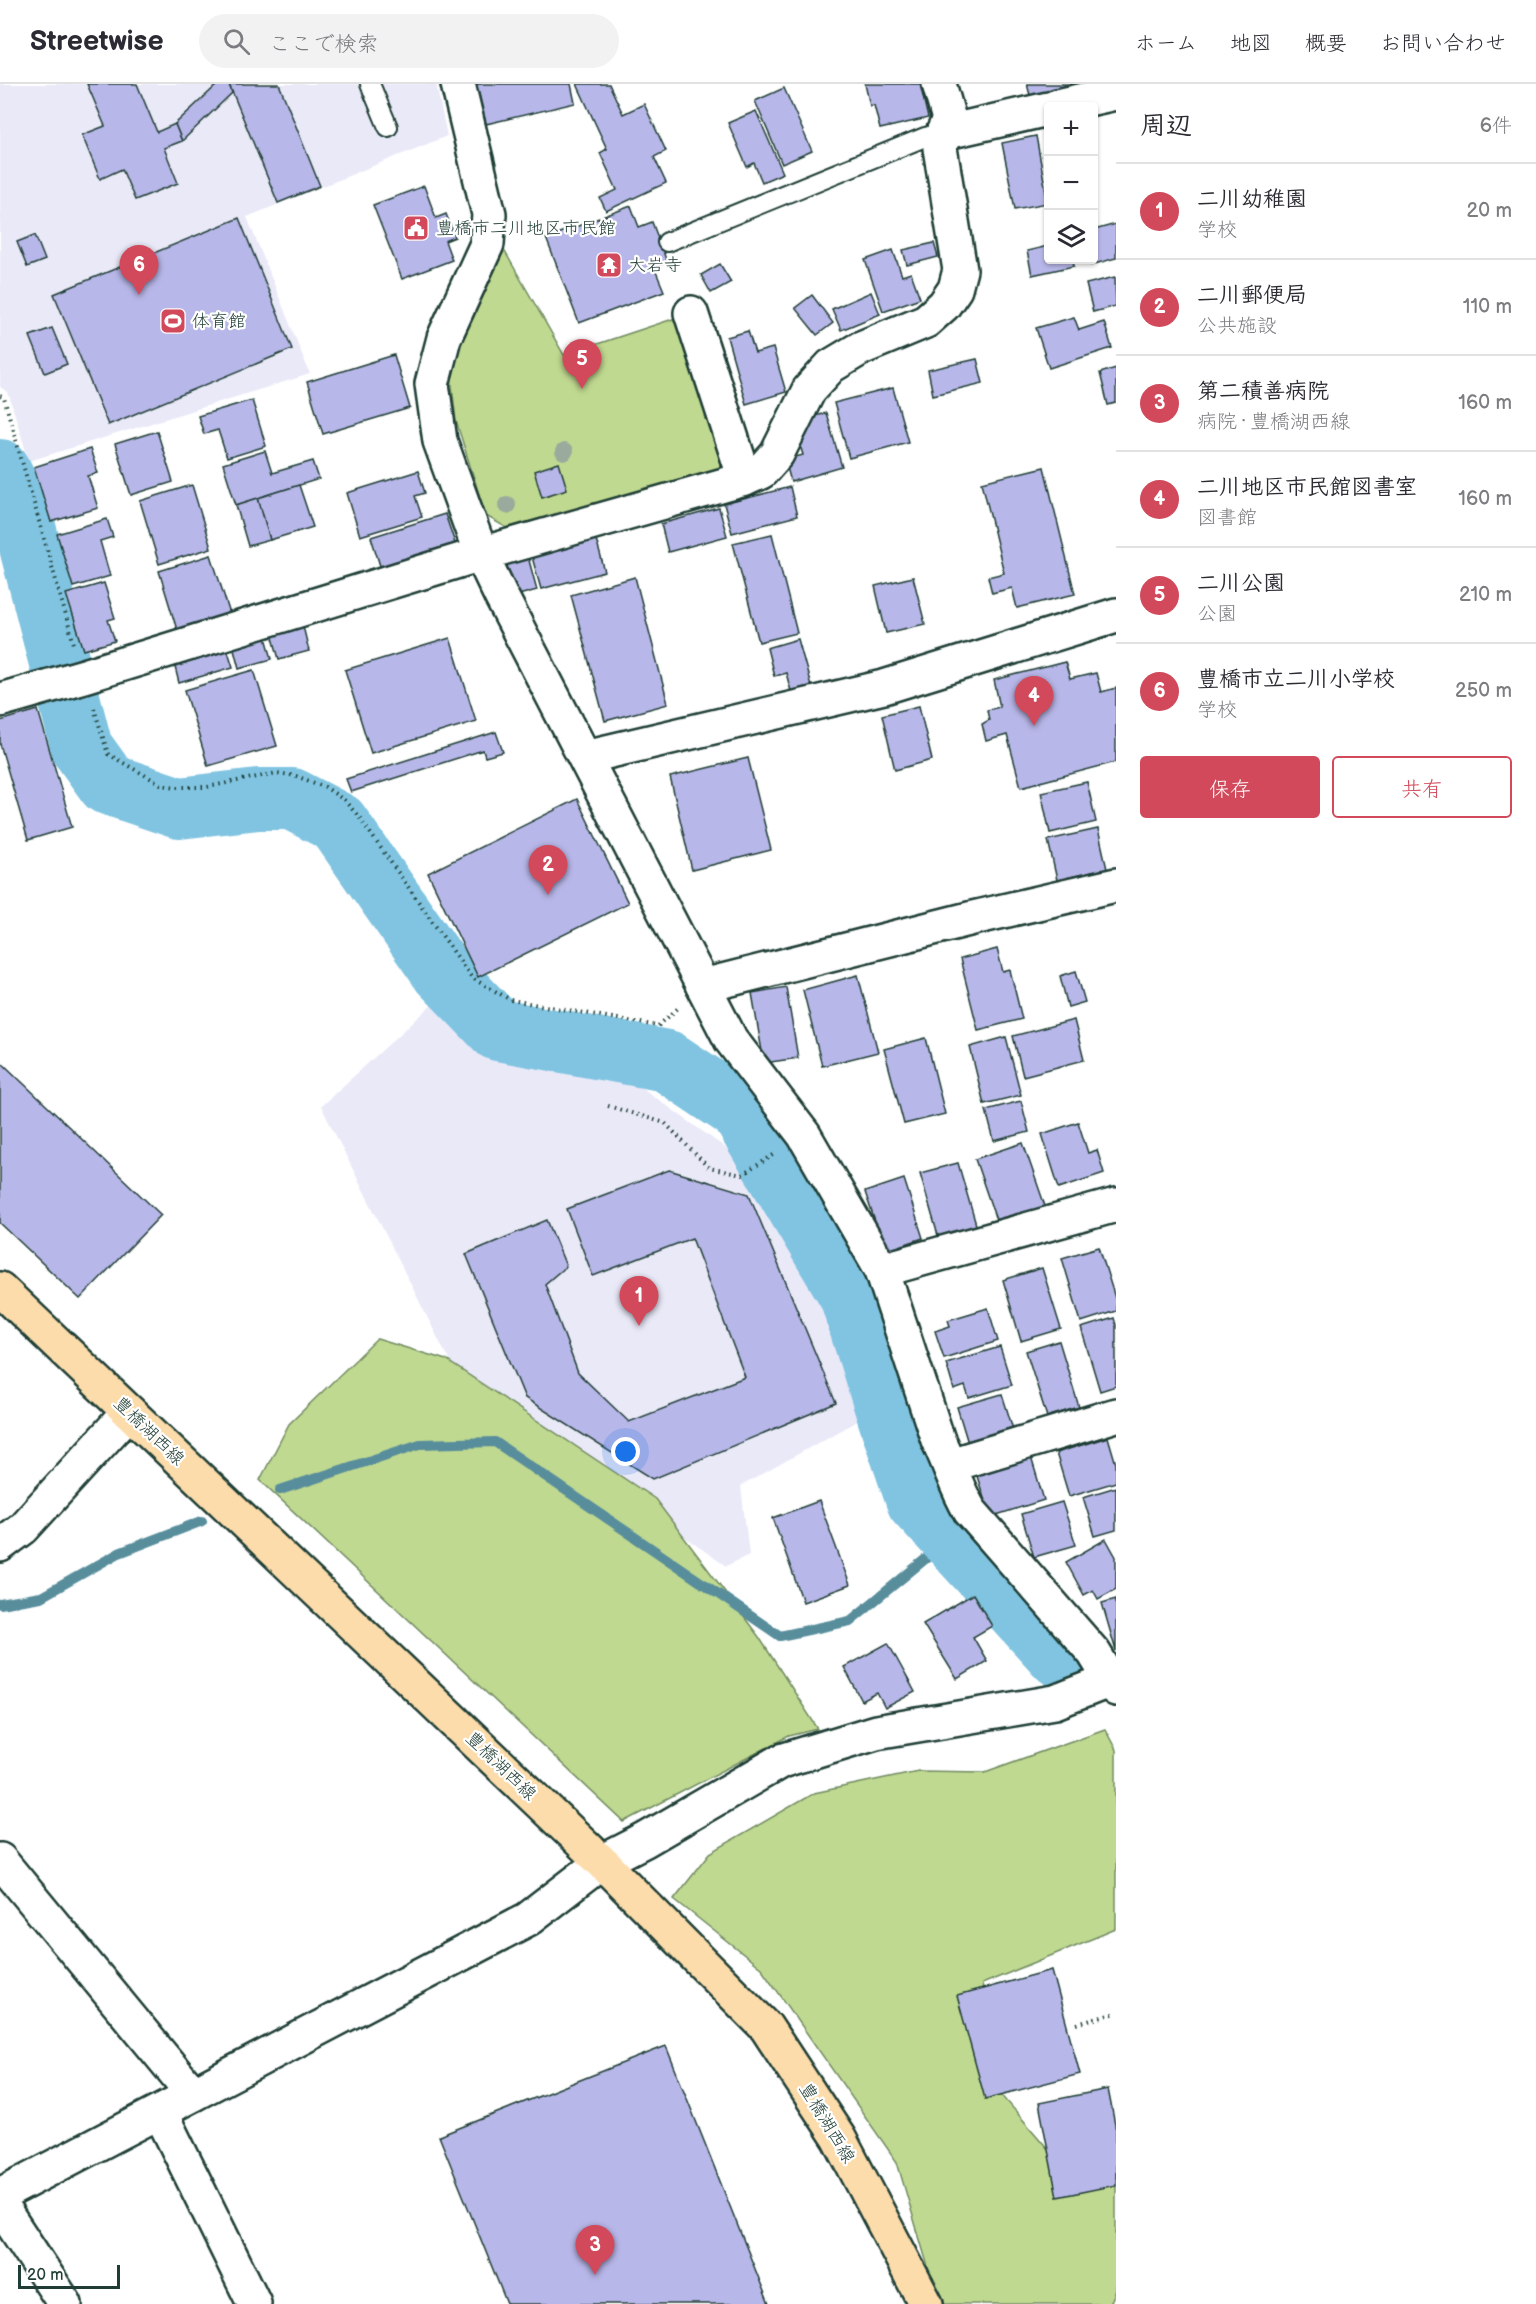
<!DOCTYPE html>
<html lang="ja">
<meta charset="utf-8">
<style>
:root{--surface:#fff;--page:#f2f2f3;--text:#2b2b33;--muted:#7c7c81;--line:#e1e1e2;--accent:#d1495b}
body{margin:0;font-family:"Balsamiq Sans","Klee One",sans-serif;background:var(--page);color:var(--text)}
.controls{position:absolute;right:18px;top:18px;display:grid;overflow:hidden;border-radius:6px;box-shadow:0 2px 4px #0004}
.controls button{width:54px;height:54px;display:grid;place-items:center;padding:0;border:0;border-bottom:2px solid var(--line);background:var(--surface);color:var(--text);font:30px sans-serif}
.scale{position:absolute;left:18px;bottom:15px;width:102px;box-sizing:border-box;padding-left:6px;border:3px solid #1f3d34;border-top:0;font-size:16px;line-height:21px;white-space:nowrap;color:#1f3d34;-webkit-text-stroke:4px #fff;paint-order:stroke}
.you{position:absolute;left:626px;top:1368px;width:21px;height:21px;margin:-15px;border:4px solid #fff;border-radius:50%;background:#1a73e8;box-shadow:0 0 0 9px #1a73e833}
.badge{display:grid;place-items:center;width:39px;height:39px;border-radius:50%;background:var(--accent);color:#fff;font-size:20px;font-weight:700}
.pin{position:absolute;translate:-50% -50px;filter:drop-shadow(0 2px 3px #0008)}
.pin::after{content:'';position:absolute;top:32px;width:21px;height:18px;background:inherit;clip-path:polygon(0 0,100% 0,50% 100%)}
.list{margin:0;padding:0;list-style:none}
h2{display:flex;justify-content:space-between;align-items:center;height:78px;margin:0;padding:0 24px;font-size:26px}
h2 small{font-size:20px;font-weight:400;color:var(--muted)}
.list li{display:grid;grid-template-columns:39px 1fr auto;gap:18px;align-items:center;box-sizing:border-box;height:96px;padding:0 24px;border-top:2px solid var(--line)}
.list b{display:block;font-size:22px;white-space:nowrap}
.list p{margin:0;font-size:20px;white-space:nowrap;color:var(--muted)}
.list em{font-size:20px;font-style:normal;color:var(--muted)}
.actions{display:flex;gap:12px;padding:18px 24px}
.actions a{flex:1;padding:14px 0;border:2px solid var(--accent);border-radius:6px;text-align:center;font-size:21px;color:var(--accent)}
.actions .main{background:var(--accent);color:#fff}
.icon{flex:none;width:33px;height:33px;fill:none;stroke:currentColor;stroke-width:2;stroke-linecap:round;stroke-linejoin:round}
.map{position:relative;flex:none;width:1116px;height:2220px;overflow:hidden}
header{display:flex;align-items:center;gap:36px;box-sizing:border-box;height:84px;padding:0 30px;background:var(--surface);border-bottom:2px solid var(--line)}
header strong{font-size:28px}
nav{display:flex;gap:33px;margin-inline-start:auto;font-size:21px}
.search{width:420px;height:54px;background:var(--page);display:flex;align-items:center;gap:15px;box-sizing:border-box;padding:0 21px;border-radius:33px;color:var(--muted);font-size:22px}
main{display:flex}
aside{flex:1;background:var(--surface)}
.map>svg:first-child{display:block}
.built{fill:#eae9f8}
.green{fill:#c0d990;stroke:#708b62;stroke-width:1.5}
.lines{fill:none;stroke-linecap:round;stroke-linejoin:round}
.stream{stroke:#598e9c;stroke-width:10}
.river{stroke:#80c4e1;stroke-width:62}
.building{fill:#b8b7e9;stroke:#1f3d34;stroke-width:1.5}
.service-casing{stroke:#1f3d34;stroke-width:22}
.minor-casing{stroke:#1f3d34;stroke-width:38}
.primary-casing{stroke:#1f3d34;stroke-width:38}
.path{stroke:#1f3d34;stroke-width:4;stroke-dasharray:1.5 4.5;stroke-linecap:butt}
.service{stroke:#fff;stroke-width:18}
.minor{stroke:#fff;stroke-width:33}
.primary{stroke:#fcdcab;stroke-width:33}
.tree{fill:#9aaa9c}
.labels{text-anchor:middle;dominant-baseline:central;stroke-width:4.5;stroke-linejoin:round;paint-order:stroke}
.poi-label{font-size:18px;fill:#1f3d34;stroke:#fff;text-anchor:start}
.street-label{font-size:18px;fill:#1f3d34;stroke:#fff}
</style>
<header>
<strong>Streetwise</strong>
<div class="search"><svg class="icon" aria-label="search" viewBox="0 0 24 24"><circle cx="10" cy="10" r="6"/><path d="M15 15l6 6"/></svg>ここで検索</div>
<nav><a>ホーム</a><a>地図</a><a>概要</a><a>お問い合わせ</a></nav>
</header>
<main>
<div class="map">
<svg width="1116" height="2220" viewBox="0 0 1116 2220">
<rect width="100%" height="100%" fill="#fff"/>
<filter id="ink" filterUnits="userSpaceOnUse"><feTurbulence type="fractalNoise" baseFrequency=".0167" numOctaves="2"/><feDisplacementMap in="SourceGraphic" scale="12" xChannelSelector="R" yChannelSelector="G"/><feConvolveMatrix kernelMatrix="1 2 1 2 8 2 1 2 1" color-interpolation-filters="sRGB"/></filter>
<g filter="url(#ink)">
<g class="built">
<polygon points="0,0 436,0 447,52 247,133 310,290 29,377 8,308 0,303"/>
<polygon points="433,920 620,988 741,1075 827,1210 866,1332 741,1402 749,1471 726,1482 590,1387 470,1318 321,1022"/>
</g>
<g class="green">
<polygon points="504,166 564,271 691,229 736,382 514,448 486,432 456,337 449,274"/>
<polygon points="377,1255 446,1276 655,1415 759,1553 818,1645 789,1652 624,1738 260,1396 289,1340"/>
<polygon points="1105,1645 1116,1666 1116,1845 982,1900 1000,2009 1073,2094 1116,2052 1116,2206 1110,2220 939,2220 897,2078 762,1885 674,1815 710,1769 814,1709 918,1687 985,1688"/>
</g>
<g class="lines">
<g class="stream">
<polyline points="280,1406 420,1360 495,1358 780,1552 850,1537 951,1454"/>
<polyline points="0,1520 41,1513 119,1469 202,1437"/>
</g>
<polyline class="river" points="0,386 21,428 82,664 108,700 179,724 258,715 292,715 338,739 442,888 498,946 667,977 740,1026 850,1211 889,1335 917,1417 1059,1572"/>
</g>
<g class="building">
<polygon points="87,0 137,0 157,48 175,40 182,57 164,64 178,99 135,116 122,85 100,95 82,51 105,42"/>
<polygon points="218,0 229,0 232,9 182,57 175,40"/>
<polygon points="229,0 279,0 320,102 278,119"/>
<polygon points="476,0 571,0 575,19 486,40"/>
<polygon points="577,0 609,0 623,30 644,20 666,67 654,73 666,99 606,127 600,114 617,106 600,69 607,65"/>
<polygon points="865,0 920,0 928,34 880,45 874,21 870,22"/>
<polygon points="1027,0 1074,0 1075,5 1031,15"/>
<polygon points="784,4 812,67 782,80 755,17"/>
<polygon points="756,27 783,89 762,98 754,79 747,83 728,39"/>
<polygon points="1036,52 1048,119 1015,125 1002,59"/>
<polygon points="424,102 436,134 446,130 455,153 445,157 452,176 402,195 373,121"/>
<polygon points="631,122 639,143 652,138 667,178 654,183 664,207 579,239 546,154"/>
<polygon points="239,134 292,265 108,341 54,210"/>
<polygon points="1116,140 1116,174 1091,181 1090,176 1094,176 1094,146"/>
<polygon points="35,151 45,176 27,183 17,158"/>
<polygon points="934,159 938,173 907,181 903,166"/>
<polygon points="1048,162 1048,176 1073,176 1074,182 1032,191 1027,167"/>
<polygon points="893,166 902,192 911,189 920,214 883,227 865,176"/>
<polygon points="720,180 731,198 711,209 701,191"/>
<polygon points="1115,193 1116,222 1093,228 1086,200"/>
<polygon points="871,208 880,230 841,246 832,225"/>
<polygon points="812,211 833,239 817,251 795,224"/>
<polygon points="1074,233 1079,246 1104,238 1112,264 1049,284 1036,244"/>
<polygon points="52,244 67,280 45,289 30,252"/>
<polygon points="748,247 755,269 773,264 786,308 746,320 727,253"/>
<polygon points="394,271 410,324 323,350 307,298"/>
<polygon points="977,275 983,299 933,311 928,286"/>
<polygon points="1116,284 1116,319 1108,321 1100,289"/>
<polygon points="893,304 908,358 849,374 834,319"/>
<polygon points="252,316 266,362 227,374 218,346 204,350 198,332"/>
<polygon points="826,329 842,383 791,398 785,376 803,371 793,338"/>
<polygon points="157,347 173,398 131,411 115,360"/>
<polygon points="90,365 98,389 88,392 98,424 51,438 34,383"/>
<polygon points="265,367 272,389 313,377 319,395 236,421 223,380"/>
<polygon points="559,379 567,405 542,413 534,387"/>
<polygon points="1044,383 1075,510 1017,524 1012,504 992,509 988,493 1004,489 982,398"/>
<polygon points="418,387 425,409 415,412 422,433 360,452 347,409"/>
<polygon points="192,401 211,464 159,480 140,417"/>
<polygon points="299,401 313,443 270,456 258,414"/>
<polygon points="790,403 797,432 732,449 724,420"/>
<polygon points="258,414 270,456 248,462 236,421"/>
<polygon points="719,424 727,452 668,468 661,440"/>
<polygon points="445,430 456,462 381,485 371,453"/>
<polygon points="107,435 113,453 100,457 110,492 73,503 57,450"/>
<polygon points="594,448 605,488 541,505 530,466"/>
<polygon points="772,450 797,549 759,558 733,459"/>
<polygon points="527,469 537,506 515,512 505,474"/>
<polygon points="211,471 230,530 177,546 159,487"/>
<polygon points="635,493 668,620 605,637 571,511"/>
<polygon points="913,493 925,540 886,549 875,502"/>
<polygon points="104,499 115,534 108,536 115,557 84,566 66,510"/>
<polygon points="303,542 309,567 279,575 272,550"/>
<polygon points="266,553 272,575 239,584 233,561"/>
<polygon points="450,554 476,637 371,669 345,586"/>
<polygon points="798,555 811,602 791,607 786,589 774,592 767,564"/>
<polygon points="227,564 233,583 179,599 174,579"/>
<polygon points="1065,578 1070,595 1096,589 1101,608 1116,604 1116,678 1021,703 1007,651 986,657 982,640 989,636 987,626 1000,623 994,596"/>
<polygon points="254,586 277,662 208,682 185,606"/>
<polygon points="919,622 932,676 895,686 882,631"/>
<polygon points="38,626 72,743 28,756 0,660 0,637"/>
<polygon points="496,648 503,668 485,673 483,666 351,708 346,695"/>
<polygon points="748,674 771,766 692,786 670,693"/>
<polygon points="1087,698 1096,738 1050,749 1041,708"/>
<polygon points="577,715 628,819 478,893 428,789"/>
<polygon points="1098,745 1107,785 1057,796 1048,756"/>
<polygon points="997,865 1003,888 1010,886 1022,935 978,946 960,875"/>
<polygon points="1076,887 1085,918 1068,923 1060,892"/>
<polygon points="858,891 878,968 822,982 803,906"/>
<polygon points="786,903 798,974 764,979 752,909"/>
<polygon points="1074,936 1084,976 1023,992 1013,952"/>
<polygon points="1006,953 1021,1011 984,1020 970,963"/>
<polygon points="926,954 945,1030 904,1040 884,965"/>
<polygon points="0,977 161,1131 80,1215 0,1139"/>
<polygon points="1021,1017 1029,1048 994,1057 986,1026"/>
<polygon points="1078,1038 1088,1069 1097,1066 1104,1089 1059,1104 1042,1050"/>
<polygon points="1023,1059 1045,1122 997,1139 975,1075"/>
<polygon points="958,1079 979,1151 941,1162 920,1089"/>
<polygon points="669,1086 749,1110 836,1319 653,1395 525,1314 466,1170 547,1136 566,1182 545,1200 578,1289 629,1338 745,1293 692,1154 593,1192 567,1125"/>
<polygon points="904,1095 923,1154 885,1167 865,1108"/>
<polygon points="1099,1163 1116,1217 1116,1227 1081,1238 1062,1174"/>
<polygon points="1042,1184 1061,1245 1021,1257 1003,1196"/>
<polygon points="988,1224 998,1257 944,1274 935,1247 950,1242 948,1236"/>
<polygon points="1114,1234 1116,1241 1116,1302 1100,1307 1081,1244"/>
<polygon points="1059,1257 1079,1323 1047,1333 1026,1267"/>
<polygon points="1000,1263 1012,1301 969,1314 965,1302 954,1306 946,1279"/>
<polygon points="1002,1310 1013,1345 968,1359 957,1323"/>
<polygon points="1108,1353 1116,1380 1116,1398 1069,1412 1056,1369"/>
<polygon points="1031,1373 1044,1416 990,1433 976,1389"/>
<polygon points="1116,1403 1116,1446 1095,1452 1083,1413"/>
<polygon points="819,1417 850,1501 803,1518 773,1434"/>
<polygon points="1062,1418 1076,1461 1034,1473 1021,1430"/>
<polygon points="1106,1455 1116,1473 1116,1505 1098,1515 1093,1506 1084,1511 1066,1478"/>
<polygon points="973,1510 992,1542 973,1553 987,1577 957,1595 923,1540"/>
<polygon points="1116,1515 1116,1567 1102,1519"/>
<polygon points="888,1559 915,1608 885,1624 877,1609 862,1617 844,1583"/>
<polygon points="1052,1886 1080,1990 985,2015 957,1912"/>
<polygon points="666,1962 769,2220 507,2220 439,2052"/>
<polygon points="1108,2005 1116,2046 1116,2101 1057,2113 1039,2019"/>
</g>
<g class="lines">
<g class="service-casing">
<g id="service">
<polyline points="370,0 388,43"/>
<polyline points="667,158 925,53 943,49"/>
</g>
</g>
<g class="minor-casing">
<g id="minor">
<path d="M458,0L489,130L487,160L444,254L432,300L440,357L481,470L501,512L731,956L804,1051L882,1186L938,1356C950,1380 956,1404 970,1427L1094,1569L1116,1605"/>
<polyline points="939,0 949,35 943,49"/>
<polyline points="1057,22 1116,9"/>
<polyline points="691,229 745,395"/>
<polyline points="0,616 84,592 481,470 745,395 761,388 777,370 809,306 831,282 861,264 926,237 944,221 955,205 960,186 940,64 943,49 1048,25"/>
<polyline points="585,673 884,603 1116,531"/>
<polyline points="703,902 973,834 1116,801"/>
<polyline points="882,1186 1116,1121"/>
<polyline points="950,1381 1116,1331"/>
<polyline points="0,1461 23,1444 129,1328"/>
<polyline points="0,1776 193,2010"/>
<polyline points="160,2028 254,2219"/>
<polyline points="0,2111 528,1835 602,1778 645,1756 781,1677 876,1648 1055,1618 1116,1594"/>
<polyline points="0,2121 65,2220"/>
</g>
</g>
<g class="primary-casing">
<polyline id="primary" points="0,1205 602,1778 766,1943 839,2054 926,2220"/>
</g>
<g class="path">
<polyline points="0,312 4,314 74,560"/>
<polyline points="94,624 108,670 162,701 177,703 207,703 277,689 296,692 325,703 344,716 359,733 472,894 511,916 658,942 678,924"/>
<polyline points="608,1022 665,1039 709,1084 742,1091 775,1070"/>
<polyline points="1077,1940 1116,1929"/>
</g>
<use href="#service" class="service"/>
<use href="#minor" class="minor"/>
<use href="#primary" class="primary"/>
</g>
<g class="tree">
<circle cx="564" cy="368" r="9"/>
<circle cx="507" cy="421" r="9"/>
</g>
</g>
<defs>
<g id="civic-square" transform="scale(1.35)"><rect x="-9" y="-9" width="18" height="18" rx="4" fill="#d1495b" stroke="#fff"/><path d="M-.6-6.5H3V-4.5H.6V-3L4-1V1h2V6H-6V1h2V-1L-.6-3ZM-1.2 2.5V6h2.4V2.5Z" fill="#fff"/></g>
<g id="temple-square" transform="scale(1.35)"><rect x="-9" y="-9" width="18" height="18" rx="4" fill="#d1495b" stroke="#fff"/><path d="M0-6L5-2H3V0L6.5 2.5H4V6H1.5V3h-3V6H-4V2.5H-6.5L-3 0V-2H-5Z" fill="#fff"/></g>
<g id="stadium-square" transform="scale(1.35)"><rect x="-9" y="-9" width="18" height="18" rx="4" fill="#d1495b" stroke="#fff"/><path d="M0-5a6.5 5 0 1 0 0 10a6.5 5 0 1 0 0-10ZM-3.5-1.8h7v3.6h-7Z" fill="#fff"/></g>
</defs>
<g fill-rule="evenodd">
<use href="#civic-square" x="416" y="144"/>
<use href="#temple-square" x="609" y="181"/>
<use href="#stadium-square" x="173" y="237"/>
</g>
<g class="labels">
<g class="poi-label">
<text x="436" y="144">豊橋市二川地区市民館</text>
<text x="628" y="181">大岩寺</text>
<text x="192" y="237">体育館</text>
</g>
<g class="street-label">
<text transform="translate(149 1347) rotate(44)">豊橋湖西線</text>
<text transform="translate(501 1682) rotate(44)">豊橋湖西線</text>
<text transform="translate(827 2039) rotate(59)">豊橋湖西線</text>
</g>
</g>
</svg>
<div class="controls">
<button>+</button>
<button>−</button>
<button><svg class="icon" aria-label="layers" viewBox="0 0 24 24"><path d="M12 4l9 5-9 5-9-5zM3 14l9 5 9-5"/></svg></button>
</div>
<div class="scale">20 m</div>
<div class="you"></div>
<div class="pin badge" style="left:639px;top:1242px">1</div>
<div class="pin badge" style="left:548px;top:811px">2</div>
<div class="pin badge" style="left:595px;top:2191px">3</div>
<div class="pin badge" style="left:1034px;top:642px">4</div>
<div class="pin badge" style="left:582px;top:305px">5</div>
<div class="pin badge" style="left:139px;top:211px">6</div>
</div>
<aside>
<h2>周辺<small>6件</small></h2>
<ul class="list">
<li><span class="badge">1</span><div><b>二川幼稚園</b><p>学校</p></div><em>20 m</em></li>
<li><span class="badge">2</span><div><b>二川郵便局</b><p>公共施設</p></div><em>110 m</em></li>
<li><span class="badge">3</span><div><b>第二積善病院</b><p>病院 · 豊橋湖西線</p></div><em>160 m</em></li>
<li><span class="badge">4</span><div><b>二川地区市民館図書室</b><p>図書館</p></div><em>160 m</em></li>
<li><span class="badge">5</span><div><b>二川公園</b><p>公園</p></div><em>210 m</em></li>
<li><span class="badge">6</span><div><b>豊橋市立二川小学校</b><p>学校</p></div><em>250 m</em></li>
</ul>
<div class="actions"><a class="main">保存</a><a>共有</a></div>
</aside>
</main>
